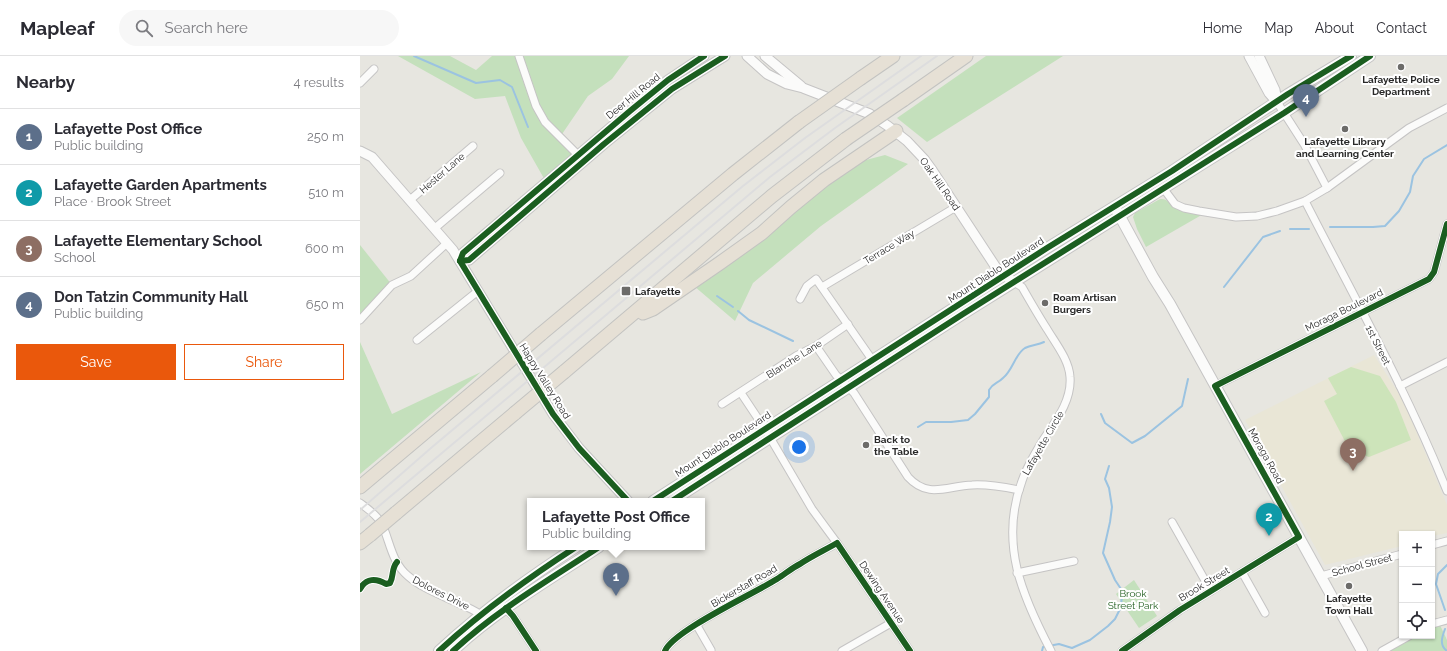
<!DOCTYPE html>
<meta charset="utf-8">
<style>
:root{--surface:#fff;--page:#f7f7f7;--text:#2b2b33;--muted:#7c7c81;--line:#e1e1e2;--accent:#ea580c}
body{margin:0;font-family:Raleway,sans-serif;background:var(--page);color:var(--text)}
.controls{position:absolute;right:12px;bottom:12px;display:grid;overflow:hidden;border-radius:0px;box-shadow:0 1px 3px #0004}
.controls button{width:36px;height:36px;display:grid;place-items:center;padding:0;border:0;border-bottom:1px solid var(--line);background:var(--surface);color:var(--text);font:20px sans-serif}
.you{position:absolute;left:439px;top:391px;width:14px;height:14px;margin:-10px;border:3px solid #fff;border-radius:50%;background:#1a73e8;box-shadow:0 0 0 6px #1a73e833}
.badge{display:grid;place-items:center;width:26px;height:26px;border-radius:50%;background:var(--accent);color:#fff;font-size:13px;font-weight:700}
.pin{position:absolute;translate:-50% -33px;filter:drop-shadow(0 1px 2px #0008)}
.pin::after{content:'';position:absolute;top:21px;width:14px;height:12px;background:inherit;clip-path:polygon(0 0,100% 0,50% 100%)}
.popup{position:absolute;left:167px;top:442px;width:178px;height:52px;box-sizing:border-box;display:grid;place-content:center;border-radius:0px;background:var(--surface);filter:drop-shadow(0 1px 3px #0005);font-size:13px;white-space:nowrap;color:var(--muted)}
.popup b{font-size:15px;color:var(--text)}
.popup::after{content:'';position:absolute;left:50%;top:100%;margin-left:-8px;border:8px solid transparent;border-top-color:var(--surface)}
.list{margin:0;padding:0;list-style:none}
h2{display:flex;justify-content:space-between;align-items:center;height:52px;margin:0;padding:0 16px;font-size:17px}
h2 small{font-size:13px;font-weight:400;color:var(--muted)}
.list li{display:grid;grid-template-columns:26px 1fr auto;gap:12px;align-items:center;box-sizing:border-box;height:56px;padding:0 16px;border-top:1px solid var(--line)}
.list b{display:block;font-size:15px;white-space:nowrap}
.list p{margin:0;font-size:13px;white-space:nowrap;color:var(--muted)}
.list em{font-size:13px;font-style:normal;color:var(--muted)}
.actions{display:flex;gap:8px;padding:12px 16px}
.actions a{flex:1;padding:9px 0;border:1px solid var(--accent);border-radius:0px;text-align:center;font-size:14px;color:var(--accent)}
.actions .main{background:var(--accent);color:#fff}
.icon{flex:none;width:22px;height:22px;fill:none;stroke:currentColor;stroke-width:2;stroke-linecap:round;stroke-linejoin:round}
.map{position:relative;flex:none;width:1087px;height:595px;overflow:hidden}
header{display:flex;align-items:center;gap:24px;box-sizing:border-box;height:56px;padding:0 20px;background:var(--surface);border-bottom:1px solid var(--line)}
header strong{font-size:19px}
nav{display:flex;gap:22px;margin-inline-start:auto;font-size:14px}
.search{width:280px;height:36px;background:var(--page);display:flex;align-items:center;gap:10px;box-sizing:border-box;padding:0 14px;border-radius:22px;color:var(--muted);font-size:15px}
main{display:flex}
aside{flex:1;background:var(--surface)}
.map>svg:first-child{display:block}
.education{fill:#e9e6d6}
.green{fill:#c4e0bc}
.pitch{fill:#cde4ba}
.plaza{fill:#d5d4ce}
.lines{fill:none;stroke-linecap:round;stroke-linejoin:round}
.stream{stroke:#9bc3e1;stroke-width:2}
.minor-casing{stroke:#c5c4c4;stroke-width:9}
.tertiary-casing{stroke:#c5c4c4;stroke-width:11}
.secondary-casing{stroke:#c5c4c4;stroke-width:12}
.motorway-casing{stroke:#c3c3c1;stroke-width:15}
.minor{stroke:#fbfbfa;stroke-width:7}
.tertiary{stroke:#fbfbfa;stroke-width:9}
.secondary{stroke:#fbfbfa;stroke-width:10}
.motorway{stroke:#e6e0d5;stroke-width:13}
.rail{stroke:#ddddde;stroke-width:2}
.motorway-bridge-casing{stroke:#c3c3c1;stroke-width:15;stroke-linecap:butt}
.motorway-bridge{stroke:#e6e0d5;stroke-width:13}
.cycleway-casing{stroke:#fff;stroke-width:8}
.cycleway{stroke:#1b5e20;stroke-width:6}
.poi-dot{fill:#6c6b69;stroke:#fff;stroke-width:1.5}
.labels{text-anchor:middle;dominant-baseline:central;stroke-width:4;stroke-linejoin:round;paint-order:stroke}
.poi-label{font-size:10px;font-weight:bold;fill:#292929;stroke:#fff}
.street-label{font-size:10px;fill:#292929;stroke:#fff}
.park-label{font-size:10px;fill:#235f21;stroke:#fff}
</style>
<header>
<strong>Mapleaf</strong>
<div class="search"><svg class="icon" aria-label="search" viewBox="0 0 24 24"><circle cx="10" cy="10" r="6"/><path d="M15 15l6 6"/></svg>Search here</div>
<nav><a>Home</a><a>Map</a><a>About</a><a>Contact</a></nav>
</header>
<main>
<aside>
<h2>Nearby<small>4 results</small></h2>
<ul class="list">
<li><span class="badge" style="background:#5c6f8a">1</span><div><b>Lafayette Post Office</b><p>Public building</p></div><em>250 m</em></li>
<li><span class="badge" style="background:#0f9aa8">2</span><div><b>Lafayette Garden Apartments</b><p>Place · Brook Street</p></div><em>510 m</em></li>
<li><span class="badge" style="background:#8d6e63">3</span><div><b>Lafayette Elementary School</b><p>School</p></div><em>600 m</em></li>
<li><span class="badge" style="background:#5c6f8a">4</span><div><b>Don Tatzin Community Hall</b><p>Public building</p></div><em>650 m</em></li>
</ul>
<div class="actions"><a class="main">Save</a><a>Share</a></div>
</aside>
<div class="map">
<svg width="1087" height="595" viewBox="0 0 1087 595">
<rect width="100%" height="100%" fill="#e7e6e0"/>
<polygon class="education" points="1014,299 1043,344 1087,449 1087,477 1072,480 1072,478 1042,478 1042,490 965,509 885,364"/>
<g class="green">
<polygon points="38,0 90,0 116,14 132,0 269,0 252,23 228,40 200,81 218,99 186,126 161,82 145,40 115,43"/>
<polygon points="626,0 703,0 567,86 537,62"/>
<polygon points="525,99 548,108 461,170 393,227 375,265 334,230 462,132 502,105"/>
<path d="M800,143C809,142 811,151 819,154C827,157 836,157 845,157L786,191L777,173L773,161L775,157Z"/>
<polygon points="0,189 32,229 0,264"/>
<polygon points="0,286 32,358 121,316 0,418"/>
<polygon points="774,524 797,560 779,572 756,538"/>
<polygon points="1080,569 1087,584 1087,595 1030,595 1056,580 1072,580 1072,572"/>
</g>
<polygon class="pitch" points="991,311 1020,320 1036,346 1051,384 1009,401 990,395 964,345 977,338 968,322"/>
<polygon class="plaza" points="960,80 966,90 961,93 956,82"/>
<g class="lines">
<g class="stream">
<polyline points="54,0 116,27 140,24 152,31 168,71"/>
<polyline points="970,171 1013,171 1025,170 1039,155 1050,136 1053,120 1064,103 1087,89"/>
<polyline points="930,173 949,173"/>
<polyline points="864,231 903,181 920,175"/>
<polyline points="357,240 373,251"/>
<polyline points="378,255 389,264 433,285"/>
<polyline points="741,358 745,367 772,387 785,380 822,350 828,323"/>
<path d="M558,371L566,366H591L608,364L615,358L629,341V334C634,326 637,328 643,322C653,314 655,298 665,292C671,289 678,289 684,286"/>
<polyline points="1085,554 1076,528 1078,518 1087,509"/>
<path d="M1085,573C1082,581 1079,589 1087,595"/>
<polyline points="682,595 683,591 699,588 712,592 730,584 748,570 755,563 760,553 763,536 755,524 743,497 750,466 752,451 749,432 745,423 749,410"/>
</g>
<g class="minor-casing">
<g id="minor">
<polyline points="159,0 176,50 185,66 218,99 222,100"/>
<polyline points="0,27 14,13"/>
<polyline points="917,46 944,88 967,132"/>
<polyline points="803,132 815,148 824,152 839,155 876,161 897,160 917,155 945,145 967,132 1049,72 1087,52"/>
<polyline points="50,144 113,90"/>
<path d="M945,145C994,241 1047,335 1087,435"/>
<polyline points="75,172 140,117"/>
<path d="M654,226L662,231C670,245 678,259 687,273C696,288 709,304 710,321C712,345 695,366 683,384C675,397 667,410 662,425C639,487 662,540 691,595"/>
<polyline points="462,231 596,151"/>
<polyline points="440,243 447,230 456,223 513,305"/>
<polyline points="0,264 32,229 51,220 87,187"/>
<polyline points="57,284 118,235"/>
<path d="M456,290L476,319L494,337L548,421C568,443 587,430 612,429C628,428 644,431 659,434"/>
<polyline points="855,330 1069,223 1074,216 1087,168"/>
<polyline points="1040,330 1087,306"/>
<polyline points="381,337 405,373 452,453 477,487 550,595"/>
<polyline points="362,348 436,300 456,290 488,268"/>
<path d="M0,447C8,453 17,459 22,468C30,486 32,507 48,520C63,533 84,540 102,549C109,552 117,555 123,561"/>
<polyline points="812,466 851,535"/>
<polyline points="1072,489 1087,485"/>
<polyline points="882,516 905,557"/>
<polyline points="657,517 714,505"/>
<polyline points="961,520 1042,498"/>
<polyline points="143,550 153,560 176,595"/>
<polyline points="336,568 351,594"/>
<polyline points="1072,568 1087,564"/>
<path d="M305,595C313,575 395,537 417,523C425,518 432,512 440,508C452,500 465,494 477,487"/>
<polyline points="482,595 531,567"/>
<polyline points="762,595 820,554 939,481"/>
<polyline points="1022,595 1049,580"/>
</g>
</g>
<g class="tertiary-casing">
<g id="tertiary">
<polyline points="387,0 407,18 427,28 443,32 510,58 528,70 547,85 564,103 572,114 639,216 654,226"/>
<polyline points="405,0 441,30"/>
<polyline points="889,0 909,37 917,46"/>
<polyline points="899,0 915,34 917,46"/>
<polyline points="0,95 12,101 93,194 193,358 219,392 268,445"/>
<polyline points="100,205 109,204 244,88 312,33 365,0"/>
<polyline points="100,205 103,197 270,55 308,24 344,0"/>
</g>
</g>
<g class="secondary-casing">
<g id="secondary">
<polyline points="757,155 793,221 810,248 1002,595"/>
<polyline points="293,445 687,192 812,115 928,38 991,0"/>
<polyline points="312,445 603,258 924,57 1010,0"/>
<path d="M79,595C121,556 168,522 216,491"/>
<path d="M93,595C137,554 189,524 239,491"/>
</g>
</g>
<g class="motorway-casing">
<g id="motorway">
<polyline points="501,22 533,0"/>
<polyline points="543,44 606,0"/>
<polyline points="283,257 293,253 360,207 402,177 431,151 464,124 536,75"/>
<polyline points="181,278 373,118 439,66"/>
<polyline points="204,316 412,140 486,83"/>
<polyline points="0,431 132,320"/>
<polyline points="36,457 155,357"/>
<polyline points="0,487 10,479"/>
</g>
</g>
<use href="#minor" class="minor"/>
<use href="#tertiary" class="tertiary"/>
<use href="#secondary" class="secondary"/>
<use href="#motorway" class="motorway"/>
<g class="rail">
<polyline points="0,454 71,392 383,130 445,82 561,0"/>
<polyline points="0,466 410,121 475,72 577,0"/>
</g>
<g class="motorway-bridge-casing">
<g id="motorway-bridge">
<polyline points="439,66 501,22"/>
<polyline points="486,83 543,44"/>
<polyline points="132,320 181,278"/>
<polyline points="155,357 204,316"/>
<polyline points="10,479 36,457"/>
</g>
</g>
<use href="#motorway-bridge" class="motorway-bridge"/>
<g class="cycleway-casing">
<g id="cycleway">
<polyline points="100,205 109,204 244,88 312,33 365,0"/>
<polyline points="100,205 103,197 270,55 308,24 344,0"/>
<polyline points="100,205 193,358 219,392 268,445"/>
<polyline points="293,445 687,192 812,115 928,38 991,0"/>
<polyline points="312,445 603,258 924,57 1010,0"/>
<path d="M0,533C6,522 16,522 26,528L30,527C34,520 31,513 37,506"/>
<polyline points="146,552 153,560 176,595"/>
<path d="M79,595C121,556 168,522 216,491"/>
<path d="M93,595C137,554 189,524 239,491"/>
<path d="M305,595C313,575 395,537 417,523C425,518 432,512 440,508C452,500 465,494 477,487L550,595"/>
<polyline points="762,595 820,554 939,481 855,330 1069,223 1074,216 1087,168"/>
</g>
</g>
<use href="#cycleway" class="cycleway"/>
</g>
<g class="poi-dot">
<circle cx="1041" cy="11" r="4"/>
<circle cx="985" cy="73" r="4"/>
<rect x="261" y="230" width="10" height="10" rx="2"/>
<circle cx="685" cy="247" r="4"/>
<circle cx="506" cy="389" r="4"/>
<circle cx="989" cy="530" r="4"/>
</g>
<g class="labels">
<g class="poi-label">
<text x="1041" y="23">Lafayette Police<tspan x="1041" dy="12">Department</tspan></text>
<text x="985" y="85">Lafayette Library<tspan x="985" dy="12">and Learning Center</tspan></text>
<text x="275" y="235" text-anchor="start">Lafayette</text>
<text x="693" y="241" text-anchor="start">Roam Artisan<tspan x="693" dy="12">Burgers</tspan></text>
<text x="514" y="383" text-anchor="start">Back to<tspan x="514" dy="12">the Table</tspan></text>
<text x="989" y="542">Lafayette<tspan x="989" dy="12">Town Hall</tspan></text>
</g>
<g class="street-label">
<text transform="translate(273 40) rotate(-39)">Deer Hill Road</text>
<text transform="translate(82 117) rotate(-41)">Hester Lane</text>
<text transform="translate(580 128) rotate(55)">Oak Hill Road</text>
<text transform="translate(529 191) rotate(-31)">Terrace Way</text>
<text transform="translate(636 214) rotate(-33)">Mount Diablo Boulevard</text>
<text transform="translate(984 254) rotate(-26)">Moraga Boulevard</text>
<text transform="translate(1018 289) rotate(63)">1st Street</text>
<text transform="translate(434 303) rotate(-32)">Blanche Lane</text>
<text transform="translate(185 325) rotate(58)">Happy Valley Road</text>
<text transform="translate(683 387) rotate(-60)">Lafayette Circle</text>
<text transform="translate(363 388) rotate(-33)">Mount Diablo Boulevard</text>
<text transform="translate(906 400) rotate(61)">Moraga Road</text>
<text transform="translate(1002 509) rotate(-15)">School Street</text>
<text transform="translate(844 528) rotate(-31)">Brook Street</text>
<text transform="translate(384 530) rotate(-30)">Bickerstaff Road</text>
<text transform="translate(522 536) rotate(56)">Dewing Avenue</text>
<text transform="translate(81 537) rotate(27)">Dolores Drive</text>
</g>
<g class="park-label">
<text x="773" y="537">Brook<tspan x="773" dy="12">Street Park</tspan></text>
</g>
</g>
</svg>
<div class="controls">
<button>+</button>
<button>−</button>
<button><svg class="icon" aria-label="locate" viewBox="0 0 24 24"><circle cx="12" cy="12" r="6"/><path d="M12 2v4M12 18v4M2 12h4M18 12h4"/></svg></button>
</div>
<div class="you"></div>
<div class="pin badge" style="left:256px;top:540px;background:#5c6f8a">1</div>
<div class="popup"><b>Lafayette Post Office</b>Public building</div>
<div class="pin badge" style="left:909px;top:480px;background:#0f9aa8">2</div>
<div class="pin badge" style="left:993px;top:415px;background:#8d6e63">3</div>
<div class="pin badge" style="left:946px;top:61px;background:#5c6f8a">4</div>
</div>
</main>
